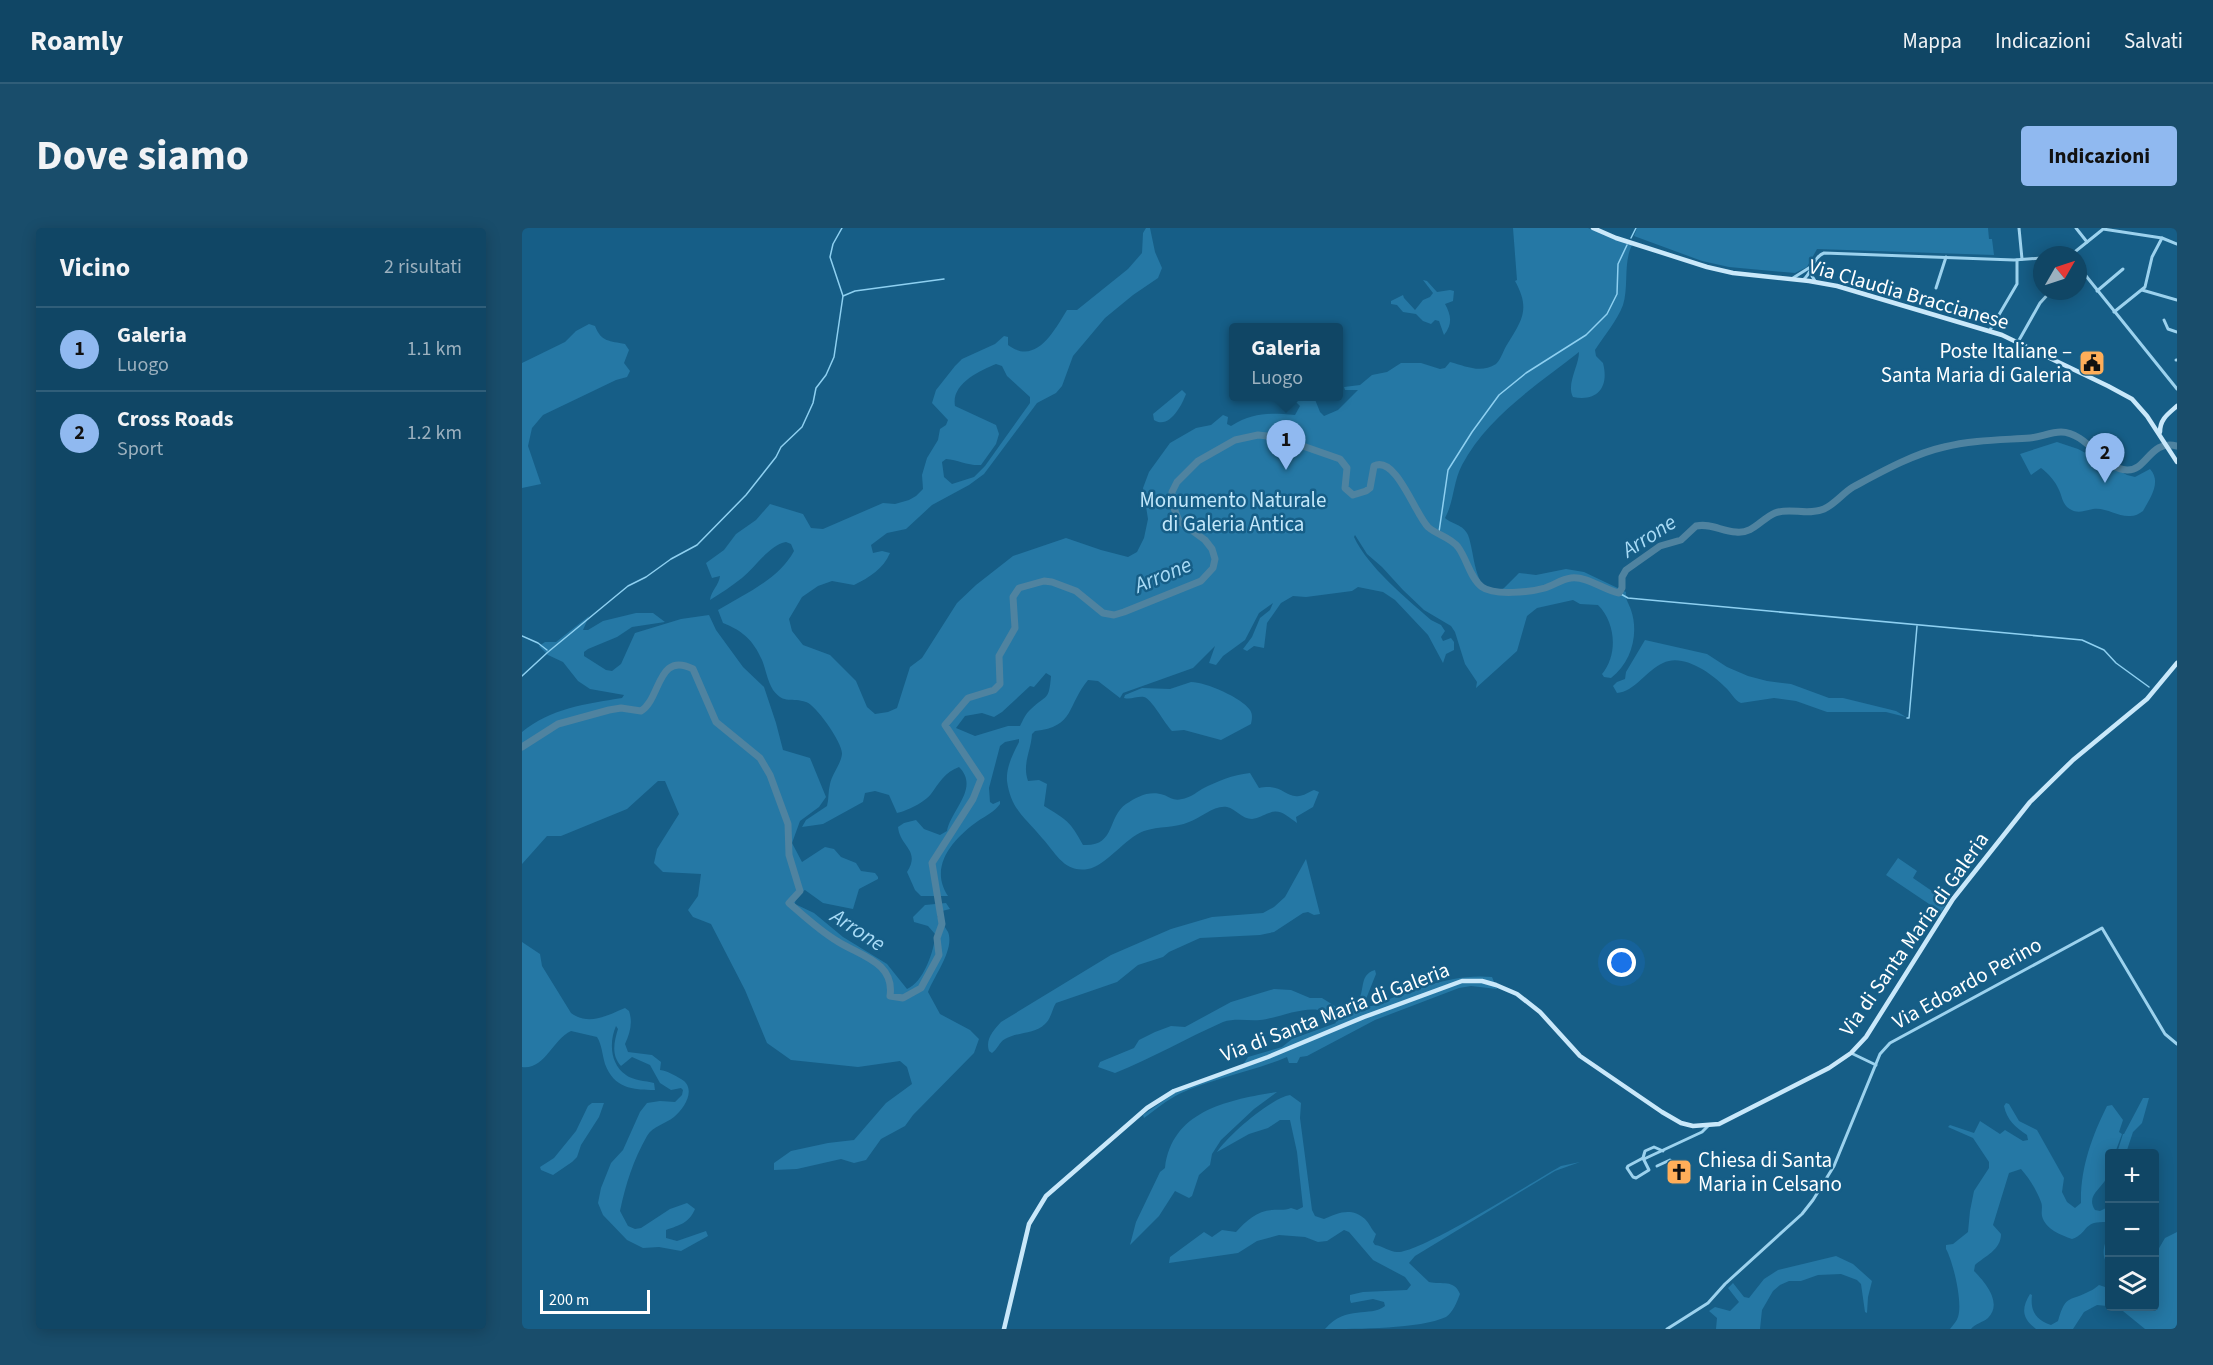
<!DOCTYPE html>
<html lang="it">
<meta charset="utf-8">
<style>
:root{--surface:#104665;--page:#194d6b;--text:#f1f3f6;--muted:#9cb1bf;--line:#305e79;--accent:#90b9f0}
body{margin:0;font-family:"Source Sans 3",sans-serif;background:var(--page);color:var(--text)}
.controls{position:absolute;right:18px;bottom:18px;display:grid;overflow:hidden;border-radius:6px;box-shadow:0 3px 15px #0003}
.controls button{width:54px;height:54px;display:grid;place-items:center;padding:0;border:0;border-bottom:2px solid var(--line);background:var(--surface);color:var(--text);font:30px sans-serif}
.compass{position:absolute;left:1511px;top:18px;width:54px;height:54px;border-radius:50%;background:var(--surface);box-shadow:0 3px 15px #0003;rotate:51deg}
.scale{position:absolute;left:18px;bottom:15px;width:110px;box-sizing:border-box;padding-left:6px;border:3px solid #fff;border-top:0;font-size:16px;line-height:21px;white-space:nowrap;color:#fff;-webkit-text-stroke:4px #165e87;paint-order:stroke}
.you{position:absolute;left:1100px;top:735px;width:21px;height:21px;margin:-15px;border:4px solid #fff;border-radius:50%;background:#1a73e8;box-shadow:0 0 0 9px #1a73e833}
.badge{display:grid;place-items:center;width:39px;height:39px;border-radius:50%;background:var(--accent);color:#111;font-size:20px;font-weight:700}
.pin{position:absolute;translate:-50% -50px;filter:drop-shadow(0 2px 3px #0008)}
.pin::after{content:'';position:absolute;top:32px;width:21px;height:18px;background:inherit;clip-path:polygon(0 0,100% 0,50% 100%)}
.popup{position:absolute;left:707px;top:95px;width:114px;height:78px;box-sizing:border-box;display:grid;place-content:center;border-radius:6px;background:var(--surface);filter:drop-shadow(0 2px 4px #0005);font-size:20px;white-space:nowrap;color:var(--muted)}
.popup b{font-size:22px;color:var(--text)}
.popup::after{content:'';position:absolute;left:50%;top:100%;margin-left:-12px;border:12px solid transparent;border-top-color:var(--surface)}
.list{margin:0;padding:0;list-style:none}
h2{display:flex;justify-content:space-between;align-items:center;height:78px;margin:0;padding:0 24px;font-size:26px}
h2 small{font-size:20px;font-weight:400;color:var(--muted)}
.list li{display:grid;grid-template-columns:39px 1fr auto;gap:18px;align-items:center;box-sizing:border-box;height:84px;padding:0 24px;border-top:2px solid var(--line)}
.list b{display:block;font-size:22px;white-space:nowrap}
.list p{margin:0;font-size:20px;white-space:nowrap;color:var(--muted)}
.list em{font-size:20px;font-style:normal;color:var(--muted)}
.icon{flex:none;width:33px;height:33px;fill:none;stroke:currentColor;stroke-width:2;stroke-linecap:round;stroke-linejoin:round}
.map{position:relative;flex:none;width:1655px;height:1101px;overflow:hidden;border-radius:6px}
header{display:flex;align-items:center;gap:36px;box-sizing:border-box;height:84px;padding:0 30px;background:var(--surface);border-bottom:2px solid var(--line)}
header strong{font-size:28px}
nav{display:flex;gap:33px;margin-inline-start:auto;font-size:21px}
.intro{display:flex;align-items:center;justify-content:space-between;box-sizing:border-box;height:144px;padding:0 36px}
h1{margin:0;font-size:42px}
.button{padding:15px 27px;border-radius:6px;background:var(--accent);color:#111;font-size:21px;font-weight:700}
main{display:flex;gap:36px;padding:0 36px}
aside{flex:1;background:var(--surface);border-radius:6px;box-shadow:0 3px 15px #0003}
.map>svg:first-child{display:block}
.green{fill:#2578a5;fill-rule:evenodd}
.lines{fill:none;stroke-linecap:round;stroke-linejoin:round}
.stream{stroke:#8ed0f1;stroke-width:1.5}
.river{stroke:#4f83a0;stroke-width:7}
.street{stroke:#9cd2ee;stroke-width:3}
.secondary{stroke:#c9e8fa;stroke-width:4.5}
.labels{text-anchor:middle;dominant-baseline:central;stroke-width:5;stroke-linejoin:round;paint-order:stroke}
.street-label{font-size:21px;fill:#fff;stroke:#165e87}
.poi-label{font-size:21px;fill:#fff;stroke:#165e87;text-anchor:end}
.park-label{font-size:21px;fill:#c2e7fa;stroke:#165e87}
.water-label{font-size:22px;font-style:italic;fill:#a8dbf6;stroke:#165e87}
</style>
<header>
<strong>Roamly</strong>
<nav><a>Mappa</a><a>Indicazioni</a><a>Salvati</a></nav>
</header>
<div class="intro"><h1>Dove siamo</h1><a class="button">Indicazioni</a></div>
<main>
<aside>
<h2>Vicino<small>2 risultati</small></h2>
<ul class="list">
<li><span class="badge">1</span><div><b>Galeria</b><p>Luogo</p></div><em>1.1 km</em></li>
<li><span class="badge">2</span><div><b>Cross Roads</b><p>Sport</p></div><em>1.2 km</em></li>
</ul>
</aside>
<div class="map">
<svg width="1655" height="1101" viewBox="0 0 1655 1101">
<rect width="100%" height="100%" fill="#165e87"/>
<g class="green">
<path d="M624,0H628L633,24L640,40L636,50L611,67L583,90L551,128L540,158L534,165L515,175L462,246L447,257L410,277L384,301L365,305L349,317L351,325L360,323L368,325C361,341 348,349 332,357L310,353L296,358L280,369L267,391L270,403L281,417L308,427L334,453L345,479L353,486L366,484L375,480L388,439L400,430L435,375L454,357L491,328L544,310L579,322L606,329L615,324L622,310L626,291L621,260L627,244L648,215L674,200L689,197L701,187L706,189L705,196L709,198C732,184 747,185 773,187L778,178L774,174L773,169H792L798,184L802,188L816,182L836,162H823L822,159L838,157L850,147L865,144L879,135H899L918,141L923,140L928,134C944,138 958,146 974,136C980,130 981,122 986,115C1001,91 1008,80 993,53L995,52L991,0H1066L1110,17C1101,35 1107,58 1101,77C1095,93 1082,108 1073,122L1074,128L1081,135C1087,158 1077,174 1051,169C1044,156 1057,138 1057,124C1015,157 965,189 940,237C931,254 932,274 923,290C931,297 941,296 946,307C953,325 951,361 974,365L982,360L997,345L1014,347L1044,341L1062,344L1104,364C1103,372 1107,375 1109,382C1117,405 1110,434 1089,450L1082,449L1080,446C1096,427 1094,395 1076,377L1058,376L1051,372L1015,380L1005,388L995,423L954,460L955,454L943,436L933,404L929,398L902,382L881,362L860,339L845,326L833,307L832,309C846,339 884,370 909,392L919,397L923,403L919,409L921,413L929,410L932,414V422L924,426L921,435L906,407L873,372L861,364L836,359L830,363L784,369L771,368L759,375L745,395L742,420L732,418L725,423L721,421L730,409L738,390L748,382L751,375L737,385L723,412L701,428L694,437L687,435L693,418L671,440L601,465L598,470L576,453L566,452C545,477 553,499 513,503L510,506C509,523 500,536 506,553L517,552L525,556L522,578C545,592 548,593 561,617C594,619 585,589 604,576C616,568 628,562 642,567C649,570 652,573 660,571C667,570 674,565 680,561C696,553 710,547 728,545L737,560C760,555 763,570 777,568C781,568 787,564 792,562L797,564L791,579L774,589L775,595C766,589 758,580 747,585C741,587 737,590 730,591C720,591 714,581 705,579C692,577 679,590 667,594C653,600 637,598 622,603C603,610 584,638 566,641C542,645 534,625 520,610C503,589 489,582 485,553C484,539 491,526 497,514V511L483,514L478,518L467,560L468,574L471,576L478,573V576C473,583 464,588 456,593C432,610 406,638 426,668H399L393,662L385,644C399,622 378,619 376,599L382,595L394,592L402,601L418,607L425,603C429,582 458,560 437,539C423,544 417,555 409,566C403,574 385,583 375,585L367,567L353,563L343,565L341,574L301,596L280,599L284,592L305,578C307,571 306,563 308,556C310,546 319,536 320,526C321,515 293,476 284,474C270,469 262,477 251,462C245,452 244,442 240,432C231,412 221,403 201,395L196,382C223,366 257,351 272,323L269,316L264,314C247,317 234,339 220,350C210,358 199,365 188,372C189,363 197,357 198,348L190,350L184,335L202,322L214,306L234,292L248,276L281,286L289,300L301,301L361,275L373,276L387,272L394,268L401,261L400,247L405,230L416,212L418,201L424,197L426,192L410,175L414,162L433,138L440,131L473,116L482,108L486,109V117C514,138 532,103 545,82H555L606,41L620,25L621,5ZM474,136L480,138L485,148L508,169V175L463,238L452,249L430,256L422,249L420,234L424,231C436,232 447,238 459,237L474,216L477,206L474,197L433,178C429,156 457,143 474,136ZM524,445L529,448C527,473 525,466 509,481C504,485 501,492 498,498H486L453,508L434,500L443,488L460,485L472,489L480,484L508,458L512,459Z"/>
<polygon points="1115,0 1466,0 1467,11 1470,11 1472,27 1295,21 1285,39 1273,45 1207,39 1180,33 1112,8"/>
<path d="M901,52L905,53L915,64L928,62L932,63L931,73L923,76C929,87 931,96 922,107L917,93L913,92L909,96L901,93L894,86L881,84L875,77L869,76V73L881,67L882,70L893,82L901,72L908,69L911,65Z"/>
<path d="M67,96L73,98C79,114 88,113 103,116L107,122L102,135L108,143L105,149L94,152L21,187L10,200L6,218L19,256L0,260V135L43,114L54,103Z"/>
<path d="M660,162L664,166C660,177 647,202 632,192L631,186Z"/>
<path d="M1535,214L1556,221L1605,247L1613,249L1628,241C1640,254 1628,270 1621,283C1617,286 1613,288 1608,288C1596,289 1584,279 1571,281C1560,283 1555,287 1545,279C1540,274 1540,268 1537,262C1533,253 1527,246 1519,240L1509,247L1498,226Z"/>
<path d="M114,385H131L143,394L110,399L95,409L66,421L62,424V428L84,442L90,443L99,436L113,405L159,391L187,387L194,402L221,439L242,459L254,495L261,522L288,530L304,569L297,579L278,593L270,615L280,634L303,619L312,621L319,629L334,635L339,643L353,645L356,649V651L337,661L331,681L301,675L283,662L274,667L273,676L292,685L321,709L365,736L385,761C401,755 413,722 413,706L406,698L392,694L391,689L403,677L424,675L428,681L416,684L415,688C418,693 423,699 426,704C433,721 412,748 406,764L418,786L448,802L457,811L452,825L391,887L383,898L359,911L344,932L332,935L319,931L275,941L252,942V935L269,923L306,915L332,912L364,875L390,856L385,839L378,833L336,839L269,832L245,815L223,762L189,696L171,689L166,682L176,668L179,646L141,644L132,635L135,621L157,586L143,553H136L105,581L39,608H25L0,636V504C29,480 64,476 100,470L102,467L68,461L56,453L41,434L26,427L17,418L23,414H34L67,388L61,402H66L81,393Z"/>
<path d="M1123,412L1185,426L1205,439L1226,448L1245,453L1269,456L1307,470H1321L1374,483L1384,489L1364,484H1305L1274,473L1252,470L1219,475C1212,472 1209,464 1203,459C1189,445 1161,425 1141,435C1125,442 1112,464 1095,465L1091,458L1095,454L1103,451L1104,444Z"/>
<path d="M669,454C684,454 720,470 728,482C731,487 730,491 729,496L699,512L662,502L650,503C643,496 629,470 622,469C615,468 609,472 602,470L603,467L620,460L648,461Z"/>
<polygon points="1376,630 1395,643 1391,650 1426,674 1419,684 1364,647"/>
<path d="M784,631L798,686L792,687L786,684L781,685L752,704L738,707L678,710L647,724L641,729L616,737L595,754L534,775C530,781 529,791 523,796C513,806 495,804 483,811C477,814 476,821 470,825L467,823C463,811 472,802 479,794L589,727L649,701L690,689L741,685L752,679L763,669Z"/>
<path d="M0,714L18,726L20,738L49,785C67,798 84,788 103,780L107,783C111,795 108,805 103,816L106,824L130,827L139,834L138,842C146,843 152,847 159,851C175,860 163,880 152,889C143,896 131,898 125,908C111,933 104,955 98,983L106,998L113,1001L119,1000L148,981L165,975L173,981C167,995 158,997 144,1002V1010L155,1013L184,1003L186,1008L159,1023L137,1019L121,1020L105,1012L81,987L76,975L79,960L89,935L101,922L118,884L125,875L138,873L153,874L160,867L161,862L159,860L149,862L138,855L128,837L110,829L99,838C89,827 92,814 96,801L94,798C87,814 88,836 104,847C110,852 124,853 132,855L133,862C110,862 92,860 83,836C80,826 80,817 75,809L49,803C30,812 23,842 0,839Z"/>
<path d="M853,742L854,746L844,771L845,778H850C888,763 929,745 970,749L975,761L949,758L937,760L853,792L785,828L778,829L775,835H767L765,829C730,844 692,850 657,866C645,872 633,882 622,890L621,887L657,862L718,841L726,829L760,819L770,811L814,795C801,767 758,791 738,792C726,793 713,790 701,794C665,810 630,830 593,845L576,839L578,834L612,820L617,812L633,804L649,798L663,799L709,774L752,761L769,762L788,770H800L819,782C823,780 830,779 833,776C845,766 835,747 853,742Z"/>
<path d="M755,864L732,881L699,912L690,926L688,937L677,947L670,968L667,970L653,963L637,988L608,1017L614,994L638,944L643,940C650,882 707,872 755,864Z"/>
<path d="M768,867L779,875L778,890L790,982L793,988L802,991C816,985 829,979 843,991C848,996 849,1001 854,1006L851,1014L853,1017C861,1018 868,1024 875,1024C897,1026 1012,953 1039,938L1058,934L1033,943L893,1028L887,1035L907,1054C920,1057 932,1051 938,1066C935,1074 931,1084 924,1089C898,1101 835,1101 803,1101C825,1076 847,1090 863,1078L862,1074L851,1071L829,1075L828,1072V1067L841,1064L885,1062L889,1057L883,1049L851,1032L827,1004L822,1002L805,1013L796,1014L783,1009L757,1007L735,1013L716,1025L647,1035L648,1029L682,1004L690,1009L700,1002L714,1004C724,993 735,983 750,982C758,981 761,983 769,980L775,982L781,979L775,924L768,892H758L746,900L727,906L695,924C705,908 749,870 768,867Z"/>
<polygon points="1621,870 1627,870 1620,895 1611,904 1604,925 1595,925 1601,906 1602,906"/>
<polygon points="70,875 82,875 77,889 59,917 55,929 50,934 31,947 19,942 18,939 32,930 54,903 66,878"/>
<path d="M1484,875L1487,876L1497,893L1515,902L1542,950L1540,964L1545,974L1553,980L1559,975C1558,941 1570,908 1585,878L1590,877L1601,892L1597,904L1600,906L1593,925L1588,926C1588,935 1588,943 1584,951C1578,962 1564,968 1573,982L1578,983L1586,979L1587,969V1040C1576,1022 1585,1017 1587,998L1584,994C1560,993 1567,1005 1550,1011C1539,1007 1523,1001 1520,988C1519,983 1521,979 1519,974C1514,961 1507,950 1499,941L1487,945L1471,997L1479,1006C1479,1022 1463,1028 1453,1037L1452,1043C1463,1054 1481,1075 1466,1090C1460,1095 1454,1095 1449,1101H1428C1431,1097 1435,1093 1436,1089C1441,1075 1431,1033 1424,1021V1017L1431,1016L1446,1004L1448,983L1452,963L1467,940V934L1451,910L1426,899L1428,897L1452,905L1458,893L1478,906L1483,902L1501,913L1506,912L1505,907C1493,899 1485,892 1482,878Z"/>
<path d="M1655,1004V1101H1623L1596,1079L1575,1077L1562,1084L1551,1101H1514C1500,1090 1499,1081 1508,1066L1510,1067C1508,1083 1514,1092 1529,1097L1536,1093C1544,1065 1548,1074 1568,1063C1571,1062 1574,1059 1577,1057L1583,1059L1587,1057L1588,1078H1632L1633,1020L1636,1022L1643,1010Z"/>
<polygon points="1314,1028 1331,1036 1350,1053 1346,1069 1345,1085 1343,1084 1339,1056 1335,1052 1319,1046 1296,1047 1279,1053 1267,1053 1258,1057 1251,1063 1240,1082 1238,1101 1194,1101 1195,1090 1187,1083 1193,1079 1208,1083 1217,1074 1206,1060 1211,1055 1222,1069 1227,1070 1242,1051 1256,1042"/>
</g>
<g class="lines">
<g class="stream">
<polyline points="1109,10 1114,0"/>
<polyline points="321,68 333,63 422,51"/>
<polyline points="917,304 926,242 950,204 977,167 1004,145 1064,107 1085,86 1095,66 1096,36 1105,17"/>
<polyline points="1097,365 1106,370 1560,412 1582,422 1594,435 1627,459"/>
<polyline points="0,408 16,415 25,422"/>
<polyline points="0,448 26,424 106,358 124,349 149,331 175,317 224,267 254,229 259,219 280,199 291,175 294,160 304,147 312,129 321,68 308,29 311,16 320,0"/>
<polyline points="1385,490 1387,490 1395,398"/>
</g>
<path class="river" d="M0,519L36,496L87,482L99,480L119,483C139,471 135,423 171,441L194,494L238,530L248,547L266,596L267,627L278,663L267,675C282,688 298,703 315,713C338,728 373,734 368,768L381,770L399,760L417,727L415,710L420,696L410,635L451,571L459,551L423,497L446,470L472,462L478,456L477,428L493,400L491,369L497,360L522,353L530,354L554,363L581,385L592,387L602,384L679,353L691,340L693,331L690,321L683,312L657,293L650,275V264L655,254L676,233L713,212L736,207L755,209L818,231L825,240L823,260L831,267L844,263L848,260L852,238C874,227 893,286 906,299C915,307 928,309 936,319C945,331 948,350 960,359C972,368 1009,364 1023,360C1032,357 1040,351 1049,350C1065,348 1082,362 1097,365L1100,360V349L1104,342L1138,318L1159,312L1174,298C1189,295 1199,303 1214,304C1231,306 1239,291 1253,285C1267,279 1286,288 1302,281C1313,276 1321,265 1331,259C1359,244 1391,226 1422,219C1450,212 1479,212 1508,210C1519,209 1528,204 1539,204C1565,204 1581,241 1605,242C1625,243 1628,211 1655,218"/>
<g class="street">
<polyline points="1497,0 1500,31"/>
<polyline points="1554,0 1565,14"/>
<polyline points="1581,1 1640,10 1655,16"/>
<polyline points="1549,27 1580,2"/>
<polyline points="1556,38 1655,161"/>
<polyline points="1291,41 1290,48 1293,53"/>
<polyline points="1271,50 1290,38"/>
<path d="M1281,52C1291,44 1291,29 1302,25L1492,32L1520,30"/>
<polyline points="1414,60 1424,29"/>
<polyline points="1620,62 1655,72"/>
<polyline points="1575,63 1601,41"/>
<polyline points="1592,84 1623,59 1630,29 1640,10"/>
<polyline points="1642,92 1646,101 1655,104"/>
<polyline points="1468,102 1495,56 1495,32"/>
<polyline points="1496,114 1518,75 1529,63"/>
<polyline points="1654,132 1655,132"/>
<polyline points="1329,825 1354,837"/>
<polygon points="1121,930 1127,942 1114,950 1111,949 1105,940 1106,938"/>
<polyline points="1121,930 1123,923 1132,919 1141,923"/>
<polyline points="1122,931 1180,904 1186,898"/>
<polyline points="1135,938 1148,932 1153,937"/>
<polyline points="1145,1101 1186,1075 1203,1056 1280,986 1291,972 1312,938 1358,826 1368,815 1580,700 1643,806 1655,816"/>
</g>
<g class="secondary">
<polyline points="1071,0 1094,10 1185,39 1211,45 1287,53 1315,58 1480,107 1586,158 1610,171 1625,188 1655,234"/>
<path d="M1638,204C1638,191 1646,186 1655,178"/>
<polyline points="482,1101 507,996 524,968 625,880 652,863 746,829 842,789 940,753 960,753 974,757 995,766 1018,784 1058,828 1140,884 1159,895 1171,898 1197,896 1307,840 1329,825 1344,809 1431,671 1508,574 1551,532 1625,471 1655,435"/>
</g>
</g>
<defs>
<g id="civic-square" transform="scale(1.35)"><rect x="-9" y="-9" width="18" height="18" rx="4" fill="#ffae59" stroke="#165e87"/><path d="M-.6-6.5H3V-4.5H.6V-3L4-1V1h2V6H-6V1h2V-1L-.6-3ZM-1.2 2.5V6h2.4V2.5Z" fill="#111"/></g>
<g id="church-square" transform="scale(1.35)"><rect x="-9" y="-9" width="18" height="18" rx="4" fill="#ffae59" stroke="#165e87"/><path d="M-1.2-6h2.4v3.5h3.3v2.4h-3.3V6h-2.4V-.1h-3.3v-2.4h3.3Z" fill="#111"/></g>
</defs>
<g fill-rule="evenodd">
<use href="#civic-square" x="1570" y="135"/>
<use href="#church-square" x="1157" y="944"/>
</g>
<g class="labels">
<g class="street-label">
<text transform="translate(1387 66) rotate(16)">Via Claudia Braccianese</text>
<text transform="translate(1392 706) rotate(-55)">Via di Santa Maria di Galeria</text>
<text transform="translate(1445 755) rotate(-29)">Via Edoardo Perino</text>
<text transform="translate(813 784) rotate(-21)">Via di Santa Maria di Galeria</text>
</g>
<g class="poi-label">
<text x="1550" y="123">Poste Italiane –<tspan x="1550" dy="24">Santa Maria di Galeria</tspan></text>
<text x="1176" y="932" text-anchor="start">Chiesa di Santa<tspan x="1176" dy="24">Maria in Celsano</tspan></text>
</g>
<g class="park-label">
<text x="711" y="272">Monumento Naturale<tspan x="711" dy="24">di Galeria Antica</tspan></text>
</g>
<g class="water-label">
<text transform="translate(1127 308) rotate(-33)">Arrone</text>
<text transform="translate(641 347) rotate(-23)">Arrone</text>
<text transform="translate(336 702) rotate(33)">Arrone</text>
</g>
</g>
</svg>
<div class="controls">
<button>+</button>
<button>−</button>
<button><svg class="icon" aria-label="layers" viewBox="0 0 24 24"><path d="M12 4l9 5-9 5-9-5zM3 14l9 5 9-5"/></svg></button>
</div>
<svg class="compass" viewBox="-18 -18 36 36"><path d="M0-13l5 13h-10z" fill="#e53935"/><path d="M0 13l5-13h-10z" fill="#9cb1bf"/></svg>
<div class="scale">200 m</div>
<div class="you"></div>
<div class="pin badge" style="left:764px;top:242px">1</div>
<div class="popup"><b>Galeria</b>Luogo</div>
<div class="pin badge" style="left:1583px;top:255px">2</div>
</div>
</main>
